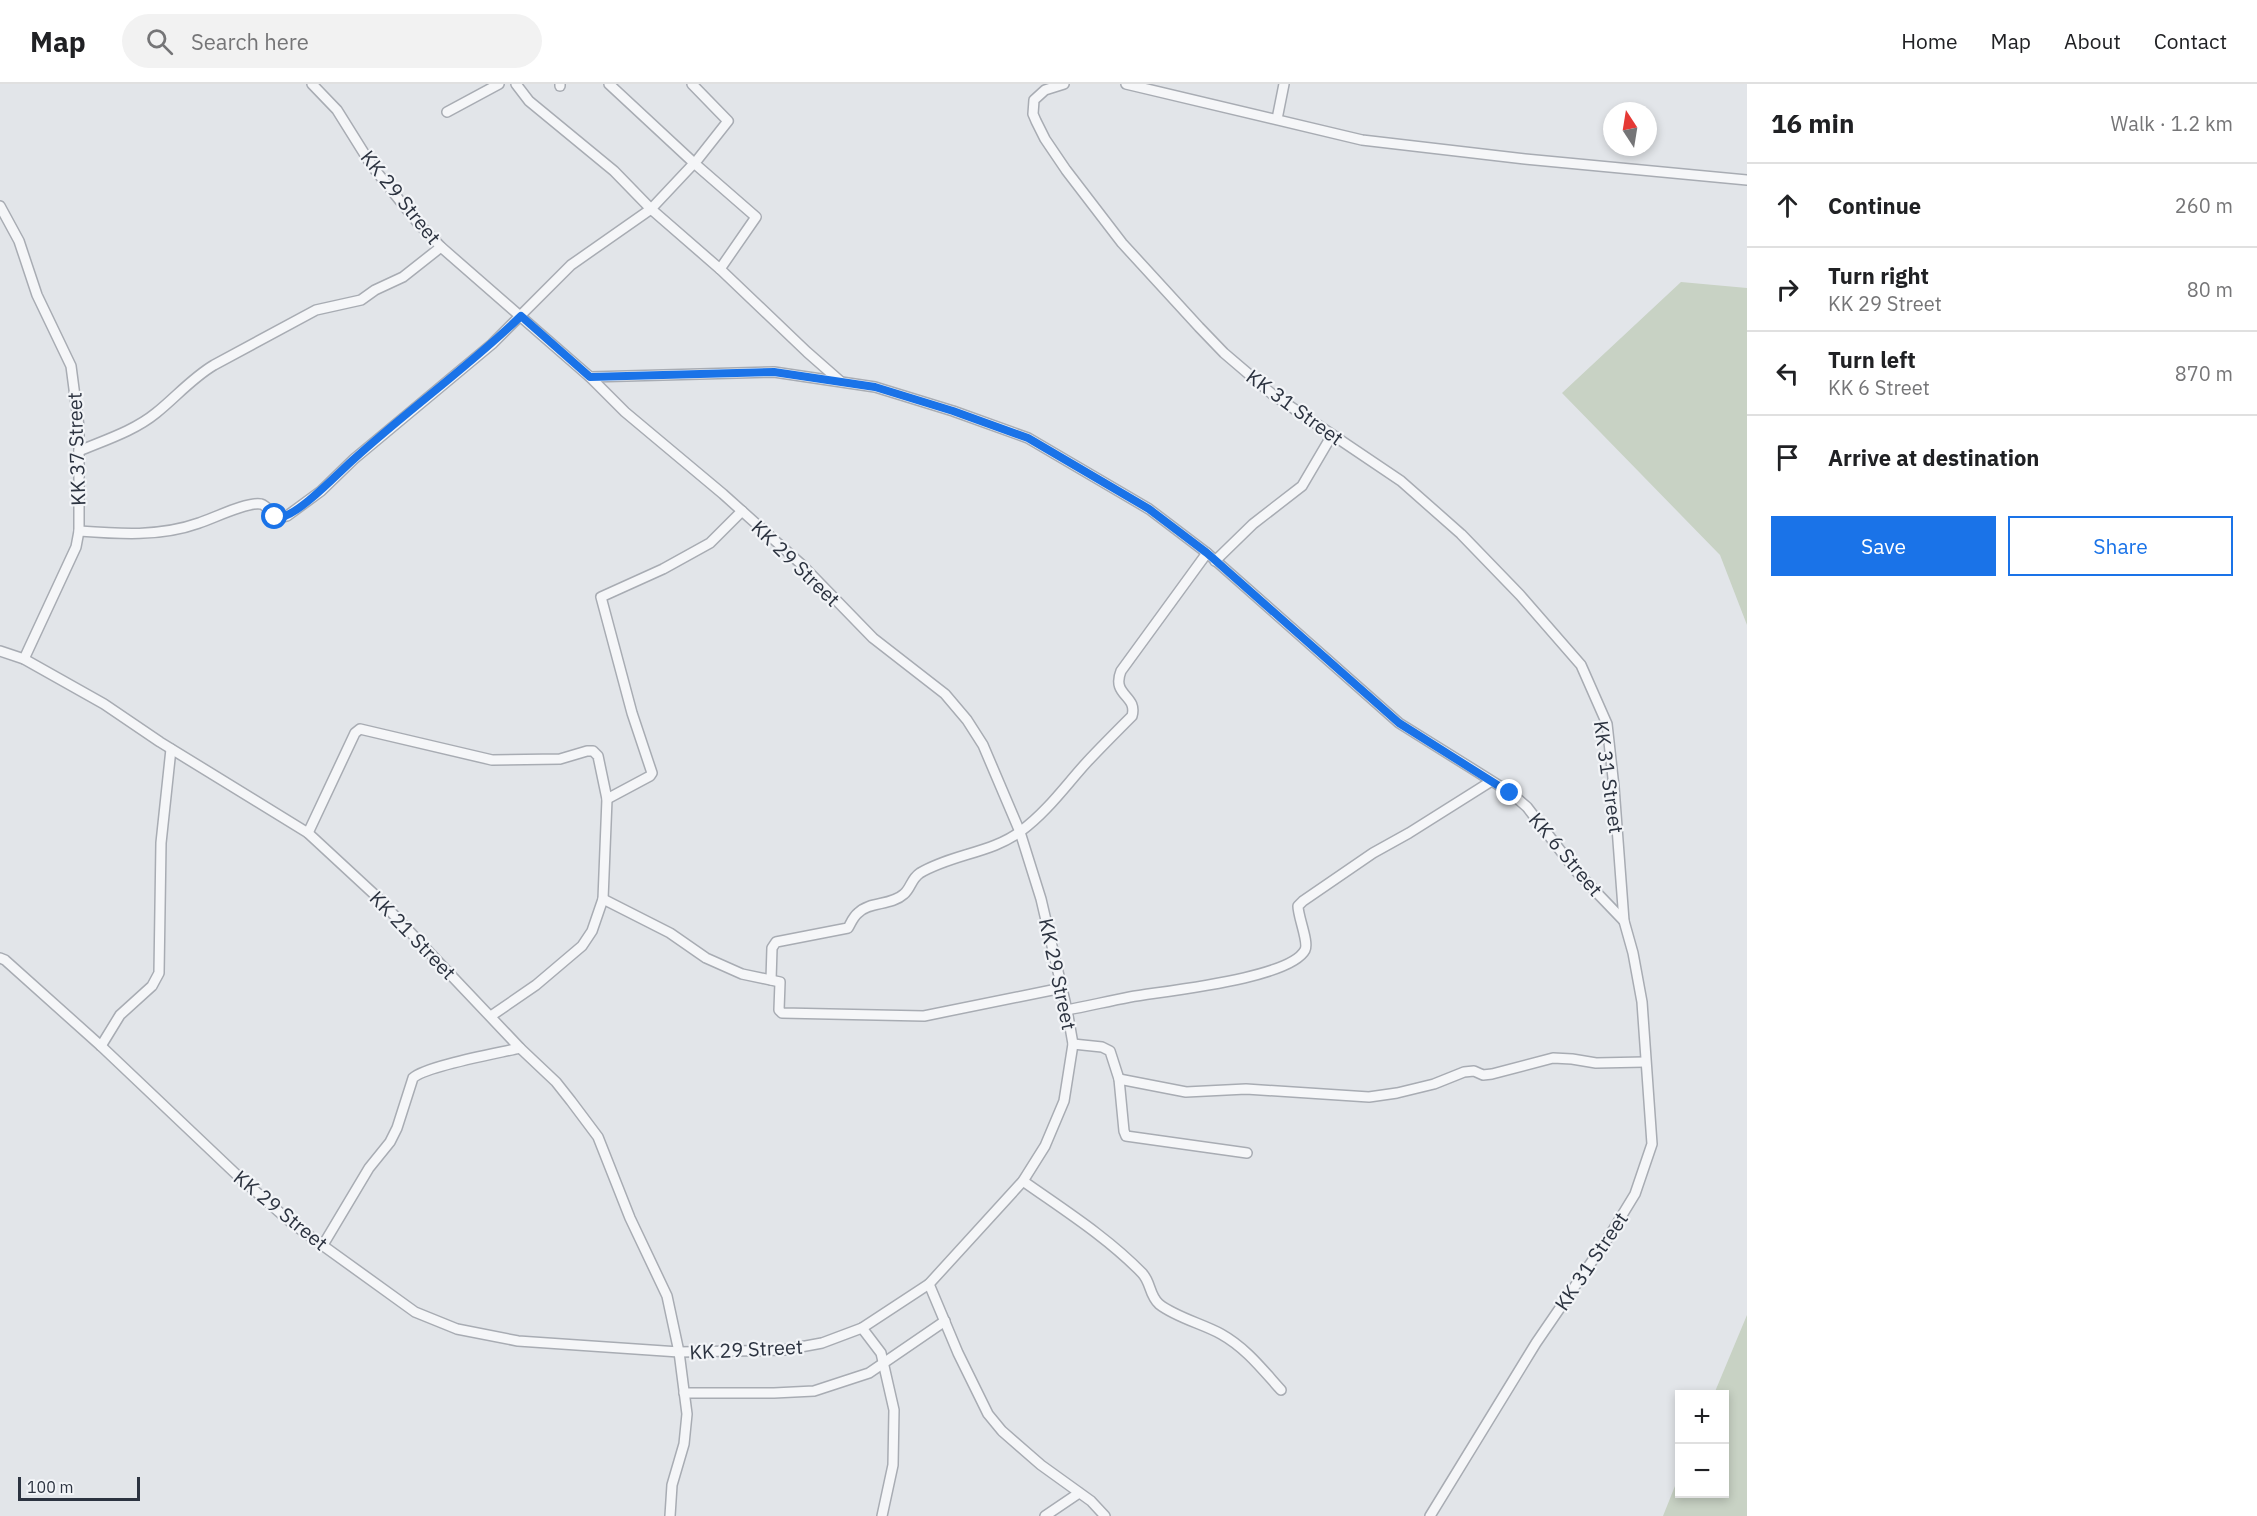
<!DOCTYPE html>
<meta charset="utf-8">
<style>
:root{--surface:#fff;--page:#f2f2f2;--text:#202124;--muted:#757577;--line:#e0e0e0;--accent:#1a73e8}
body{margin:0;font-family:"IBM Plex Sans",sans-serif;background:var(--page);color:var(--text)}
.controls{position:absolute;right:18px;bottom:18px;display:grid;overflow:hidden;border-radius:0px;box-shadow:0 3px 9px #0003}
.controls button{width:54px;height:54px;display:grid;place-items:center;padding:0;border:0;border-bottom:2px solid var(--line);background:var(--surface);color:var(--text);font:30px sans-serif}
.compass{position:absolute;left:1603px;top:18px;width:54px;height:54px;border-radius:50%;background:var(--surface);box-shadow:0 3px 9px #0003;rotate:348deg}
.scale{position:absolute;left:18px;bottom:15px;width:122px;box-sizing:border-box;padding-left:6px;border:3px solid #2c3340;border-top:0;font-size:16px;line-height:21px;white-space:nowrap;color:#2c3340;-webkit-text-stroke:4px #f2f4f7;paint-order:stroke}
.stop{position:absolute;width:18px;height:18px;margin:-14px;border:4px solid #1a73e8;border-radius:50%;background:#fff}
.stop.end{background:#1a73e8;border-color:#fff;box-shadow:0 2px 6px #0008}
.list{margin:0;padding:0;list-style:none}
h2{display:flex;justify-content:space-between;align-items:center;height:78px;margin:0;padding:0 24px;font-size:26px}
h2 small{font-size:20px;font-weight:400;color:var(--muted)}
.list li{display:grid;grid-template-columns:39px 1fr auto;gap:18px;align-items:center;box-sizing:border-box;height:84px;padding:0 24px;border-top:2px solid var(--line)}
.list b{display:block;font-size:22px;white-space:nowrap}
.list p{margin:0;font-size:20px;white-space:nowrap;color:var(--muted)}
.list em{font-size:20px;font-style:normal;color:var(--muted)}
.actions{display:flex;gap:12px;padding:18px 24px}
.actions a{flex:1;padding:14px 0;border:2px solid var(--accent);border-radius:0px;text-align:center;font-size:21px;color:var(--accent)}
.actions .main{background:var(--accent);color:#fff}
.icon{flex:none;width:33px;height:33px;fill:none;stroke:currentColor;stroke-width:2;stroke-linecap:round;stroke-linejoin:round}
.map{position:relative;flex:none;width:1747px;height:1432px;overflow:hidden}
header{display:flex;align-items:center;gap:36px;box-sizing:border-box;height:84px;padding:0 30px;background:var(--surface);border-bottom:2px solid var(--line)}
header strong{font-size:28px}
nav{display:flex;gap:33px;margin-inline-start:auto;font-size:21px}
.search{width:420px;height:54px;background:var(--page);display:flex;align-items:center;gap:15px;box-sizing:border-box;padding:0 21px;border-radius:33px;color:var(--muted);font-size:22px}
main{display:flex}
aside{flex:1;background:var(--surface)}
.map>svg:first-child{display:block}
.green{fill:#c8d2c4}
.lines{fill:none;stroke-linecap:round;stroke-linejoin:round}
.minor-casing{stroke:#a8acb3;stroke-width:12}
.minor{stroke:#f5f6f8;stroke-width:9}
.route{stroke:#1a73e8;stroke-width:8}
.labels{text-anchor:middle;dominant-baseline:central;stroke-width:4.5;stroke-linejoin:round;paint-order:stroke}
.street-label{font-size:20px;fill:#2c3340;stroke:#f2f4f7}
</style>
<header>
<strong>Map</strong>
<div class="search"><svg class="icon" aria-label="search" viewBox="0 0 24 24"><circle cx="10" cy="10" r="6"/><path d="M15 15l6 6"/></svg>Search here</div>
<nav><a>Home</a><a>Map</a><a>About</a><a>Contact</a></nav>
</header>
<main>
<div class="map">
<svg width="1747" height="1432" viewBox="0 0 1747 1432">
<rect width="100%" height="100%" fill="#e2e5e9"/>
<g class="green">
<polygon points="1681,198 1747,204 1747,541 1720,471 1562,309"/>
<polygon points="1747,1231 1747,1432 1663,1432 1679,1392 1680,1410 1724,1410 1724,1310 1714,1310"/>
</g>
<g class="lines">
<g class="minor-casing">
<g id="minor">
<polyline points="516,0 529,17 614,87 651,125 720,185"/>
<polyline points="560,0 560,2"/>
<polyline points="609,0 694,79 756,133 720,185 807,268 840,297"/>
<polyline points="1064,0 1045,6 1034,16 1033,30 1036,37 1045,55 1066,86 1122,159 1199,243 1224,269 1272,310 1401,397 1461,450 1520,511 1581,581 1607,640 1614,703 1624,837 1633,869 1642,918 1652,1060 1635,1110 1610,1151 1536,1259 1430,1432"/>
<polyline points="1126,0 1362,56 1525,75 1747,96"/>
<polyline points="447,28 499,0"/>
<polyline points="1277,35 1284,0"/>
<polyline points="0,122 19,157 37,211 71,282 79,343 79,447 76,463 24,575"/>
<polyline points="590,293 774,288 875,303 953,327 1028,354 1149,425 1207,469 1399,639 1511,709 1527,723 1576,787 1624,837"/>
<path d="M79,367C105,356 134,347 156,329C176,313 192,294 214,281L316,226L361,216L375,206L403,193L441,163"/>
<path d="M79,447C119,450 160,453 199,439C212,435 248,417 261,420C268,422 272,431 279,434L287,432L321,407L354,375L492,260L571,181L651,125L698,75L728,37L692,0"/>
<polyline points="1215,477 1253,440 1302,402 1332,351"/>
<polyline points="0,567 24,575 104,620 160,658 308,749 375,811 520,964 556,998 571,1017 598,1053 630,1134 667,1212 679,1268 687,1330 684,1360 672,1401 670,1432"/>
<polyline points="607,715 650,692 652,689 632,629 601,513 663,485 710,459 742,427"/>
<polyline points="308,749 355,649 360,645 492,676 560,675 587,667 593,667 598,672 607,715 603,815 592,847 582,862 536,901 491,932"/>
<polyline points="603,815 670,849 706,874 742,890 780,898 779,926 782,929 924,932 1062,904"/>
<polyline points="0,874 5,876 101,962 238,1092 293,1140 415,1228 457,1245 518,1257 679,1268 784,1266 822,1259 862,1244 929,1200 1023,1097 1045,1062 1064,1017 1073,960 1067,926 1041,815 1020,748 983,661 967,636 945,610 873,554 801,480 723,410 625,328 590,293 441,163 417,138 372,82 337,26 312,0"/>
<path d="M771,896L772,864L776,858L848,844C851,839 853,833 858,829C870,817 891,822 904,810C911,804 911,795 920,789C952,770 992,769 1021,747C1047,728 1066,701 1087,678C1102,662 1117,647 1132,632C1138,611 1111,612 1121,587L1207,469"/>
<path d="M1067,926C1088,922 1109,917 1130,913C1163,907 1290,895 1305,866C1309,858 1298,833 1298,822L1303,817L1373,769L1409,749L1490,698"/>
<polyline points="1073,960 1102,963 1110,967 1119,995 1124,1047 1126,1052 1247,1069"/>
<polyline points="101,962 120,931 152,902 159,889 161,759 171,665"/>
<polyline points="1119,995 1186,1008 1246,1005 1369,1013 1397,1009 1434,1000 1464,988 1474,987 1483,991 1492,990 1553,974 1572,975 1596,979 1645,978"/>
<path d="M1023,1097C1064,1126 1107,1153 1142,1189C1151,1198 1149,1211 1159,1220C1175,1233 1203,1240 1221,1250C1246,1264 1262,1285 1281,1306"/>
<path d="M323,1161L369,1084L390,1058L397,1044L413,994C425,982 499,969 520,964"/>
<polyline points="929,1200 958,1269 988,1330 1002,1347 1041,1381 1091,1417 1105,1432"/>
<polyline points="862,1244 881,1269 894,1326 893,1381 882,1432"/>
<polyline points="684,1309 774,1309 814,1307 869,1289 945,1237"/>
<polyline points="1045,1432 1079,1409"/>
</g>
</g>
<use href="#minor" class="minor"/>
</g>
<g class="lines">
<path class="route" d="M275,433L279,434C300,430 337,390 354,375C408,326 468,283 521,232L590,293L774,288L875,303L953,327L1028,354L1149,425L1207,469L1399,639L1510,709"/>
</g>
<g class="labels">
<g class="street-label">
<text transform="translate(401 113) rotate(51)">KK 29 Street</text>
<text transform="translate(1295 323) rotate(36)">KK 31 Street</text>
<text transform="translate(76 365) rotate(-92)">KK 37 Street</text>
<text transform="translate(796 479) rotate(44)">KK 29 Street</text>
<text transform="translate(1609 693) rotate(82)">KK 31 Street</text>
<text transform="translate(1566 770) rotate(50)">KK 6 Street</text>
<text transform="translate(413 851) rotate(46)">KK 21 Street</text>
<text transform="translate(1058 890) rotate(78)">KK 29 Street</text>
<text transform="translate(281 1126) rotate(39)">KK 29 Street</text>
<text transform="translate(1591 1177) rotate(-56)">KK 31 Street</text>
<text transform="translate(746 1265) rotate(-3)">KK 29 Street</text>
</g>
</g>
</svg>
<div class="controls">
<button>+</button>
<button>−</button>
</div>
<svg class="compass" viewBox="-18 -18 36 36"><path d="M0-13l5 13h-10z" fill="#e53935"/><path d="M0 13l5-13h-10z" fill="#757577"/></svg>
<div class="scale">100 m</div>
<div class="stop" style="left:275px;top:433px"></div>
<div class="stop end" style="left:1510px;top:709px"></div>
</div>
<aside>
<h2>16 min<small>Walk · 1.2 km</small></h2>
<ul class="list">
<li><svg class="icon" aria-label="ahead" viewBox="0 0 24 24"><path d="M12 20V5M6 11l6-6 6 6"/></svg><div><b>Continue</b></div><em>260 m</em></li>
<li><svg class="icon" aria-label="right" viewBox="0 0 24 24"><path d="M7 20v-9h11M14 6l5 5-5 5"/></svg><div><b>Turn right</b><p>KK 29 Street</p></div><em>80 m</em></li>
<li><svg class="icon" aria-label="left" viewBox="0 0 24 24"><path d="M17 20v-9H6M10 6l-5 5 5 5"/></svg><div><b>Turn left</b><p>KK 6 Street</p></div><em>870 m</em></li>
<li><svg class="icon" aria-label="arrive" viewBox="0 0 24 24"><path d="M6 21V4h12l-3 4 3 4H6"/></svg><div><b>Arrive at destination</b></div></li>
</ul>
<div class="actions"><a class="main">Save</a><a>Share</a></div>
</aside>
</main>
